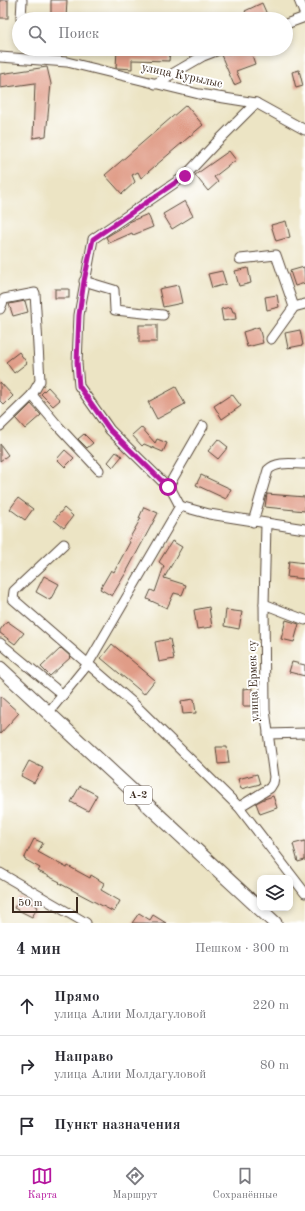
<!DOCTYPE html>
<html lang="ru">
<meta charset="utf-8">
<style>
:root{--surface:#fff;--page:#f7f7f7;--text:#2b2b33;--muted:#7c7c81;--line:#e1e1e2;--accent:#b5179e}
body{margin:0;font-family:"Old Standard TT",serif;background:var(--page);color:var(--text)}
.controls{position:absolute;right:12px;bottom:12px;display:grid;overflow:hidden;border-radius:8px;box-shadow:0 2px 6px #0003}
.controls button{width:36px;height:36px;display:grid;place-items:center;padding:0;border:0;border-bottom:1px solid var(--line);background:var(--surface);color:var(--text);font:20px sans-serif}
.scale{position:absolute;left:12px;bottom:10px;width:66px;box-sizing:border-box;padding-left:4px;border:2px solid #3b2a1e;border-top:0;font-size:11px;line-height:14px;white-space:nowrap;color:#3b2a1e;-webkit-text-stroke:3px #fff;paint-order:stroke}
.stop{position:absolute;width:12px;height:12px;margin:-9px;border:3px solid #b5179e;border-radius:50%;background:#fff}
.stop.end{background:#b5179e;border-color:#fff;box-shadow:0 1px 4px #0008}
.list{margin:0;padding:0;list-style:none}
h2{display:flex;justify-content:space-between;align-items:center;height:52px;margin:0;padding:0 16px;font-size:17px}
h2 small{font-size:13px;font-weight:400;color:var(--muted)}
.list li{display:grid;grid-template-columns:26px 1fr auto;gap:12px;align-items:center;box-sizing:border-box;height:60px;padding:0 16px;border-top:1px solid var(--line)}
.list b{display:block;font-size:15px;white-space:nowrap}
.list p{margin:0;font-size:13px;white-space:nowrap;color:var(--muted)}
.list em{font-size:13px;font-style:normal;color:var(--muted)}
.icon{flex:none;width:22px;height:22px;fill:none;stroke:currentColor;stroke-width:2;stroke-linecap:round;stroke-linejoin:round}
.map{position:relative;flex:none;width:305px;height:923px;overflow:hidden}
.search{position:absolute;background:var(--surface);box-shadow:0 2px 6px #0003;left:12px;right:12px;top:12px;height:44px;display:flex;align-items:center;gap:10px;box-sizing:border-box;padding:0 14px;border-radius:22px;color:var(--muted);font-size:15px}
.sheet{height:232px;background:var(--surface)}
nav{display:flex;justify-content:space-around;align-items:center;box-sizing:border-box;height:56px;border-top:1px solid var(--line);background:var(--surface);font-size:11px;color:var(--muted)}
nav a{display:grid;justify-items:center;gap:2px}
nav .on{color:var(--accent)}
.map>svg:first-child{display:block}
.building{fill:#e09c87}
.lines{fill:none;stroke-linecap:round;stroke-linejoin:round}
.minor-casing{stroke:#564637;stroke-width:11}
.highway-casing{stroke:#564637;stroke-width:15}
.minor{stroke:#fff;stroke-width:9}
.highway{stroke:#fff;stroke-width:13}
.route{stroke:#b5179e;stroke-width:5}
.labels{text-anchor:middle;dominant-baseline:central;stroke-width:4;stroke-linejoin:round;paint-order:stroke}
.shield{fill:#fff;stroke:#766a62;stroke-width:1}
.shield-label{font-size:11px;font-weight:bold;fill:#3b2a1e}
.street-label{font-size:12px;fill:#3b2a1e;stroke:#fff}
</style>
<div class="map">
<svg width="305" height="923" viewBox="0 0 305 923">
<rect width="100%" height="100%" fill="#fff"/>
<filter id="ink" filterUnits="userSpaceOnUse"><feTurbulence type="fractalNoise" baseFrequency=".025" numOctaves="2"/><feDisplacementMap in="SourceGraphic" scale="8" xChannelSelector="R" yChannelSelector="G"/><feConvolveMatrix kernelMatrix="1 2 1 2 8 2 1 2 1" color-interpolation-filters="sRGB"/></filter>
<filter id="wash" filterUnits="userSpaceOnUse"><feTurbulence type="fractalNoise" baseFrequency=".012" numOctaves="4" result="noise"/><feDisplacementMap in="SourceGraphic" scale="16" xChannelSelector="R" yChannelSelector="G"/><feGaussianBlur stdDeviation="0.9" result="paint"/><feColorMatrix in="noise" values="0 0 0 0 0 0 0 0 0 0 0 0 0 0 0 0 0 1.4 0 .05"/><feComposite in="paint" operator="in"/></filter>
<g filter="url(#wash)">
<rect width="100%" height="100%" fill="#ece4c4"/>
<g id="blocks">
<g class="building">
<rect x="0" y="0" width="8" height="18"/>
<polygon points="51,0 67,0 66,19 51,19"/>
<polygon points="262,3 269,19 249,19 245,11"/>
<polygon points="117,49 170,49 169,61 132,60 132,69 118,68 116,68"/>
<polygon points="242,49 250,49 255,64 236,71 241,82 234,85 221,55 228,52 228,54"/>
<polygon points="47,67 51,84 46,136 33,138 35,83 0,88 0,74"/>
<polygon points="299,70 303,86 296,88 292,72"/>
<polygon points="186,105 203,125 141,178 138,172 132,175 135,182 122,194 105,175"/>
<polygon points="229,151 236,160 214,177 218,182 208,191 195,175"/>
<polygon points="185,201 193,216 172,229 163,214"/>
<polygon points="148,214 153,227 133,235 132,233 109,243 106,237 128,224 129,222"/>
<polygon points="286,221 290,237 276,241 271,225"/>
<polygon points="304,267 305,283 295,286 290,271"/>
<polygon points="248,268 251,283 239,286 235,271"/>
<polygon points="222,271 226,284 212,288 208,274"/>
<polygon points="178,285 182,303 163,307 159,289"/>
<rect x="55" y="289" width="14" height="9"/>
<polygon points="277,295 279,307 267,310 265,297"/>
<polygon points="25,301 28,312 13,316 9,304"/>
<polygon points="231,307 233,312 235,312 236,319 223,321 221,309"/>
<rect x="139" y="325" width="18" height="17"/>
<polygon points="259,327 263,343 247,347 243,332"/>
<polygon points="300,330 303,345 288,348 285,333"/>
<polygon points="19,352 27,363 14,373 6,362"/>
<polygon points="0,382 13,396 4,405 0,401"/>
<polygon points="48,387 60,400 53,406 41,394"/>
<polygon points="176,387 185,404 157,419 148,402"/>
<polygon points="232,394 241,406 222,419 214,406"/>
<polygon points="31,404 41,415 25,429 16,419"/>
<polygon points="141,427 155,443 157,439 167,443 163,452 144,444 142,446 132,435"/>
<polygon points="84,434 93,443 87,448 78,439"/>
<polygon points="218,439 228,447 218,459 208,451"/>
<polygon points="0,444 8,455 0,461"/>
<polygon points="65,450 74,458 65,467 57,459"/>
<polygon points="116,452 122,456 113,467 108,462"/>
<polygon points="201,475 231,489 226,499 196,485"/>
<polygon points="267,494 305,497 305,511 265,507"/>
<polygon points="18,498 33,509 25,520 10,509"/>
<polygon points="144,507 158,513 127,571 112,596 100,589 111,570 114,572 130,542 128,541 141,518 139,518"/>
<polygon points="64,508 73,516 64,528 54,520"/>
<polygon points="172,541 182,547 164,578 186,585 182,595 174,593 167,608 147,599 151,590 155,592 164,566 159,562"/>
<polygon points="289,561 305,563 305,579 287,577"/>
<polygon points="44,576 59,584 50,600 36,592"/>
<polygon points="209,607 212,627 197,629 194,610"/>
<polygon points="226,610 242,612 239,629 224,626"/>
<polygon points="286,620 299,624 294,642 281,639"/>
<polygon points="7,621 24,633 15,644 0,633 0,630"/>
<polygon points="170,639 174,659 159,662 155,642"/>
<polygon points="112,644 155,680 144,694 101,658"/>
<polygon points="61,648 71,657 50,676 41,667"/>
<polygon points="292,662 305,665 305,676 289,672"/>
<polygon points="252,688 252,706 243,706 243,689"/>
<polygon points="0,696 19,713 0,734"/>
<polygon points="194,699 196,713 183,714 181,701"/>
<polygon points="216,747 227,747 229,763 218,764"/>
<polygon points="29,761 43,768 34,783 21,776"/>
<polygon points="257,774 260,784 241,789 238,779"/>
<polygon points="80,786 97,795 88,811 71,802"/>
<polygon points="273,796 277,808 260,814 256,803 264,799"/>
<polygon points="34,839 43,843 38,852 67,868 68,866 90,878 91,875 104,883 101,890 120,901 114,912 59,883 60,882 38,871 40,868 24,859"/>
<polygon points="305,841 305,860 298,862 293,844"/>
<polygon points="20,897 38,907 32,917 14,908"/>
<polygon points="139,913 150,920 153,915 166,923 132,923"/>
</g>
</g>
</g>
<g filter="url(#ink)">
<use href="#blocks" fill-opacity="0" stroke="#564637" stroke-width="1"/>
<g class="lines">
<g class="minor-casing">
<g id="minor">
<polyline points="299,0 305,15"/>
<polyline points="21,19 22,0"/>
<polyline points="286,24 305,17"/>
<polyline points="0,57 67,62 199,94 256,103 305,130"/>
<polyline points="155,84 203,56 221,49"/>
<polyline points="240,259 276,255 294,307"/>
<polyline points="84,281 114,290 115,310 163,315"/>
<polyline points="0,309 4,299 35,293 40,381 32,395"/>
<polyline points="271,339 294,307 305,304"/>
<polyline points="0,426 32,395 58,426 99,470"/>
<polyline points="168,487 203,426"/>
<polyline points="180,506 172,491 110,430 79,386 77,363 79,315 93,239 185,176 215,144 256,103"/>
<path d="M253,522L268,470C277,461 292,464 305,464"/>
<polyline points="64,544 14,591 13,599 133,703 239,807 305,893"/>
<polyline points="264,604 266,524"/>
<polyline points="0,643 63,695"/>
<polyline points="48,713 88,664 180,506 209,514 305,529"/>
<polyline points="268,734 305,733"/>
<polyline points="239,807 270,788 273,783 274,777 265,710 264,604 305,620"/>
<polyline points="0,873 86,923"/>
</g>
</g>
<g class="highway-casing">
<polyline id="highway" points="0,668 275,923"/>
</g>
<use href="#minor" class="minor"/>
<use href="#highway" class="highway"/>
</g>
</g>
<g class="lines" filter="url(#ink)">
<polyline class="route" points="168,487 110,430 79,386 77,362 79,315 84,281 93,239 185,176"/>
</g>
<g class="labels">
<rect class="shield" x="124" y="786" width="28" height="18" rx="3"/>
<g class="shield-label">
<text x="138" y="795">A-2</text>
</g>
<g class="street-label">
<text transform="translate(182 76) rotate(12)">улица Курылыс</text>
<text transform="translate(254 681) rotate(-92)">улица Ермек су</text>
</g>
</g>
</svg>
<div class="controls">
<button><svg class="icon" aria-label="layers" viewBox="0 0 24 24"><path d="M12 4l9 5-9 5-9-5zM3 14l9 5 9-5"/></svg></button>
</div>
<div class="scale">50 m</div>
<div class="stop" style="left:168px;top:487px"></div>
<div class="stop end" style="left:185px;top:176px"></div>
<div class="search"><svg class="icon" aria-label="search" viewBox="0 0 24 24"><circle cx="10" cy="10" r="6"/><path d="M15 15l6 6"/></svg>Поиск</div>
</div>
<section class="sheet">
<h2>4 мин<small>Пешком · 300 m</small></h2>
<ul class="list">
<li><svg class="icon" aria-label="ahead" viewBox="0 0 24 24"><path d="M12 20V5M6 11l6-6 6 6"/></svg><div><b>Прямо</b><p>улица Алии Молдагуловой</p></div><em>220 m</em></li>
<li><svg class="icon" aria-label="right" viewBox="0 0 24 24"><path d="M7 20v-9h11M14 6l5 5-5 5"/></svg><div><b>Направо</b><p>улица Алии Молдагуловой</p></div><em>80 m</em></li>
<li><svg class="icon" aria-label="arrive" viewBox="0 0 24 24"><path d="M6 21V4h12l-3 4 3 4H6"/></svg><div><b>Пункт назначения</b></div></li>
</ul>
</section>
<nav>
<a class="on"><svg class="icon" aria-label="map" viewBox="0 0 24 24"><path d="M3 6l6-2 6 2 6-2v14l-6 2-6-2-6 2zM9 4v14M15 6v14"/></svg>Карта</a>
<a><svg class="icon" aria-label="directions" viewBox="0 0 24 24"><path d="M12 3l9 9-9 9-9-9zM9 14v-3h6M13 9l2 2-2 2"/></svg>Маршрут</a>
<a><svg class="icon" aria-label="saved" viewBox="0 0 24 24"><path d="M7 4h10v16l-5-4-5 4z"/></svg>Сохранённые</a>
</nav>
